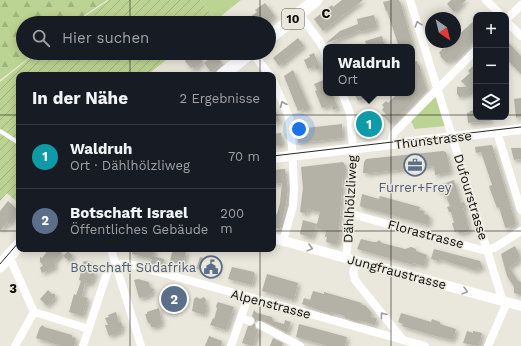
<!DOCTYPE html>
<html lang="de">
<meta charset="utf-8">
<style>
:root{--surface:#171b24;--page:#242831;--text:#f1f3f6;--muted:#9ea1a6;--line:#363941;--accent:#9cb5c4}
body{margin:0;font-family:"Work Sans",sans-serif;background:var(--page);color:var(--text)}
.controls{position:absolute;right:12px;top:12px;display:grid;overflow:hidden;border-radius:8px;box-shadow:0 2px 10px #0003}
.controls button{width:36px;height:36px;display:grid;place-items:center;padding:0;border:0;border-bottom:1px solid var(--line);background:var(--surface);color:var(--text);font:20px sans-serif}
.compass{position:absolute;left:425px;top:12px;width:36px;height:36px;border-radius:50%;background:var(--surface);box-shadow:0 2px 10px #0003;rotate:145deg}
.you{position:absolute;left:299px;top:129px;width:14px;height:14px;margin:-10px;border:3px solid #fff;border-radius:50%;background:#1a73e8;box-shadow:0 0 0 6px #1a73e833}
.badge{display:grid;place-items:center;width:26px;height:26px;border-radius:50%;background:var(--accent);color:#fff;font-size:13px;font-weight:700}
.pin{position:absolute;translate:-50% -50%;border:2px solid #fff;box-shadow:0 1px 4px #0006}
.popup{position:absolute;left:323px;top:44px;width:92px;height:52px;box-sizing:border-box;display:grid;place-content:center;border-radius:8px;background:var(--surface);filter:drop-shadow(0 1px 3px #0005);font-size:13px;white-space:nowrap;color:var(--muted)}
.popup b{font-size:15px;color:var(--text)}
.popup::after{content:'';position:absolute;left:50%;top:100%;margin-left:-8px;border:8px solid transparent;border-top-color:var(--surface)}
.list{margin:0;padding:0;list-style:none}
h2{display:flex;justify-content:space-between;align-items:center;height:52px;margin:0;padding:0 16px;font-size:17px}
h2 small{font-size:13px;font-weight:400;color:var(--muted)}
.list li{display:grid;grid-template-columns:26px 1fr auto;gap:12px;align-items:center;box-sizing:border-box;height:64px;padding:0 16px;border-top:1px solid var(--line)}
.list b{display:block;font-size:15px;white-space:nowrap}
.list p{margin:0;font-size:13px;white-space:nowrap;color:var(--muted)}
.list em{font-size:13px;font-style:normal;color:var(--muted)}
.icon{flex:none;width:22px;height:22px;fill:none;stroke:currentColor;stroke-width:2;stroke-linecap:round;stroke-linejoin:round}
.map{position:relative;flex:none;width:521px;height:346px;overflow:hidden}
.search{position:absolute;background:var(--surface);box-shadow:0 2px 10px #0003;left:16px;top:16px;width:260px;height:44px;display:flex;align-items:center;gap:10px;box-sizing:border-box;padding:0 14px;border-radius:22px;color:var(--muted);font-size:15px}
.panel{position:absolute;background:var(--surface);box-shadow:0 2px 10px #0003;left:16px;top:72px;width:260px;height:180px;border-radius:8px}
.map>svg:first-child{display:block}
.green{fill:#bcd493}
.forest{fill:url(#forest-firs)}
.garden{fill:url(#garden-furrows)}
.building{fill:#b4b2a7;filter:url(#shadow)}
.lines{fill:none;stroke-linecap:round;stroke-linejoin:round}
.service{stroke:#fff;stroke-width:4}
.minor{stroke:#fff;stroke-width:8}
.tertiary{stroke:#fff;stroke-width:10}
.primary{stroke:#fff;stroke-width:13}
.tram{stroke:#282722;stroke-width:1}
.oneway{stroke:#9e9e9c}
.grid{fill:none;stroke:#0c0c08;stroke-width:1;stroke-opacity:0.55}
.labels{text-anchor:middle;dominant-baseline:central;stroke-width:3;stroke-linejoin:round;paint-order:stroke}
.shield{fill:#eae7dc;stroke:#4f4e48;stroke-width:1}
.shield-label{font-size:12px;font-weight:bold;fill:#0c0c08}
.street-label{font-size:13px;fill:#0c0c08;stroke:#eae7dc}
.service-label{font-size:13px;fill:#4e5e75;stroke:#eae7dc}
.grid-label{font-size:13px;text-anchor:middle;font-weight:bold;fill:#0c0c08;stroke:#eae7dc;stroke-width:3;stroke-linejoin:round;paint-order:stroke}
</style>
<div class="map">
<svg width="521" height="346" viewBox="0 0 521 346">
<defs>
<pattern id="forest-firs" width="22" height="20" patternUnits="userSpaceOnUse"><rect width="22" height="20" fill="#bcd493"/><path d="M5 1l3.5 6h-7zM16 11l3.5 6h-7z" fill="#a0b57d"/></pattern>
<pattern id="garden-furrows" width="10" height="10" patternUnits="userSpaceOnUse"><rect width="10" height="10" fill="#bcd493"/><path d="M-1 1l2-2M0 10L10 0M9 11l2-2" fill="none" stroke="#a0b57d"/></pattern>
<filter id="shadow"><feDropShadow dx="2.5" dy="2.5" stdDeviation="2" flood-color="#0004"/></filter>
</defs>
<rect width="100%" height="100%" fill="#eae7dc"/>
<g class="green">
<polygon points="200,0 241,0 216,20"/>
<polygon points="434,97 437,98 445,126 415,129 411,121"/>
</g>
<polygon class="forest" points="0,0 107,0 73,23 23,23 23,53 35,53 0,80"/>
<g class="garden">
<polygon points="109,0 200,0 216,20 213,23 75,23"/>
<polygon points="36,53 175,53 147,75 19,75 19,204 7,193 0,201 0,135 1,132 0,131 0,82"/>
</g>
<g class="building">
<polygon points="342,0 363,0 323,31 314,19 332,5 333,7"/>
<polygon points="391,0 399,0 401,4 412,42 411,42 412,45 408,46 408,47 399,47 387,11 386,11 383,2"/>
<polygon points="451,0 466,0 454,12 447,4"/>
<polygon points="265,3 275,16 266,23 242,23 257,12 255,10"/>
<polygon points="374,15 377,27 361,32 360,30 350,35 326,43 340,31 358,24 357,19"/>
<polygon points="476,19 476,35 469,42 470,43 453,61 451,59 447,63 440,56 441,55 439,53 443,48 444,49 451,42 455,42 455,38"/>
<polygon points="382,36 385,47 367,47 365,41"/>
<polygon points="298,38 304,46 279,66 273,58"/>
<polygon points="506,40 521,56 521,74 506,59"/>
<polygon points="189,53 196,53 203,62 194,69 193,67 191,68 185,61 187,59 184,57"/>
<polygon points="314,53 320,68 316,70 314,66 308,69 304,60 310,57 309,55"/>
<polygon points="215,54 222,63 211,72 204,63"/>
<polygon points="417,61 418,65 419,64 426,88 391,124 382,115 387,115 382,110 384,107 382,105 386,101 388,103 398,93 412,93 412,62"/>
<polygon points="476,63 476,83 473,86 476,92 476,96 471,91 466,96 464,94 460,98 457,94 457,87 467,87 461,81 470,73 468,71"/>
<polygon points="293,70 310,109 306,110 304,110 303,109 298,111 284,76"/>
<polygon points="326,79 326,93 332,93 338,108 333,110 331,105 322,108 315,91 317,90 314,84"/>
<polygon points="354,93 361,93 364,99 358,101"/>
<polygon points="521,98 521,117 516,118 514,99"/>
<polygon points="273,104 280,121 273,124"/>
<polygon points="476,110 476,117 490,117 491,121 468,123 467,113 470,112 470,111"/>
<polygon points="370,117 370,122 373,119 375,131 363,132 361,118"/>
<polygon points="342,124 343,138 298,143 297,129"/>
<polygon points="281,133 283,145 273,145 273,134"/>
<polygon points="492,145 516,224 506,228 505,227 499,207 497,208 491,192 489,186 492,185 481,152 476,153 475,147"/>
<polygon points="511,148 521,148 521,159 514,160"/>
<polygon points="443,151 446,152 451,172 435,175 434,166 370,173 363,173 364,162 366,159"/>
<polygon points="343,162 345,165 345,175 343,175 339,230 340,231 339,235 340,235 337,245 326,242 327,237 325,237 326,231 316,228 320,212 308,209 307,214 300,212 303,188 301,167"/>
<polygon points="285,169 288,189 286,205 280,229 273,227 273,213 277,214 280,203 282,183 273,184 273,170"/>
<polygon points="454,180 461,203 464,202 466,207 463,208 468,221 467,221 470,231 459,234 458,231 455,232 452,223 454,223 451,212 449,212 447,207 450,206 446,196 444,197 442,191 439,192 437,186"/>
<polygon points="362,194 379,199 380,196 420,207 419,210 425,211 424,214 428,215 430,218 428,225 361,207 360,205"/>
<polygon points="8,201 18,210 9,225 8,222 0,231 0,211"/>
<polygon points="303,220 317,224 312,238 300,234"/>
<polygon points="361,239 373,242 377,242 379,240 382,243 405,249 411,247 416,249 416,251 427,255 424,266 413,263 413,265 357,249"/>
<polygon points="515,246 520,256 518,259 519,261 509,267 518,281 521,282 521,295 514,293 514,287 507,276 501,254"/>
<polygon points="46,249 58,249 62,253 54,262 56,267 42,273 40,268 43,265 40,262 40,257 42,258 46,253"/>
<polygon points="133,249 155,249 153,256 164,259 163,266 158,264 158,266 150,264 152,259 132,254"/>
<polygon points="173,249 186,251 183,265 170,261"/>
<polygon points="434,249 480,261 483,269 478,268 477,271 439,259 439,261 431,259"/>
<polygon points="68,251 73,256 69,261 63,256"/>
<polygon points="200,257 211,260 214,258 215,261 220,262 217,275 196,269"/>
<polygon points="85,261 90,262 91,264 89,269 96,272 91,284 85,283 82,296 88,298 83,316 69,312 74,294 76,295 81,281 79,280 83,262"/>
<polygon points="232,267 254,272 254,274 255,274 252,285 228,279"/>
<polygon points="267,274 298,283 294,300 262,291"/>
<polygon points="138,279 149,282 150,288 155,289 152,292 152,294 146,297 139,298 134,280"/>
<polygon points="168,288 182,292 180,301 178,300 177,304 166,300 168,294 166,293"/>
<polygon points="48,290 52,294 55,294 55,298 47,306 40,299"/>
<polygon points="313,291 324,294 324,292 362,303 361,304 366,306 372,313 371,317 377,318 375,325 358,320 358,322 345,318 345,316 331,312 330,314 302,304 304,298 310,300"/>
<polygon points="196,297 200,299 204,297 206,300 205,304 207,305 205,315 192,311 194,299"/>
<polygon points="218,302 234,307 226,330 210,325 213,318 214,319 217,309 216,306"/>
<polygon points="159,308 162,324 156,327 151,327 150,323 148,323 145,314 147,314 147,312"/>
<polygon points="254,310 257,313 272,317 273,321 284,324 285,320 291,322 287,333 262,320 257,320 255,322 255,320 252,316"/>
<polygon points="116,312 119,323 121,322 123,328 121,328 122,331 109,336 105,325 108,325 105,318 109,317 108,315"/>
<polygon points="401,313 431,322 432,319 440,322 440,324 456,329 453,340 435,336 402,326 403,324 398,322"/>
<polygon points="255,323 255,328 258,330 253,346 242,343 248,326 251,326"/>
<polygon points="299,324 347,337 345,346 327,346 299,338 296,337"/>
<polygon points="43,325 44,327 72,335 72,337 76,338 74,346 61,346 36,338 40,327"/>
<polygon points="467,331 473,333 473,331 482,333 479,346 463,343"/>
<polygon points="209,336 222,341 221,346 205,346"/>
<polygon points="273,338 283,343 282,346 270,346"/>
</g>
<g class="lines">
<polyline class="service" points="0,131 19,143"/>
<g class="minor">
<polyline points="410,0 503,302"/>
<polyline points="486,0 501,15"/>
<polyline points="299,14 320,42 326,55"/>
<polyline points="506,20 521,5"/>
<polyline points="506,21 521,36"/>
<polyline points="252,53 270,75"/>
<polyline points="273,80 289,117 292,146 294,188 293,206 283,241"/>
<polyline points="342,93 350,113 354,158 351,214 346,258"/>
<polyline points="497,132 521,210"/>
<polyline points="391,144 393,134 476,50"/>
<polyline points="351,214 482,250 494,248 521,231"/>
<polyline points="111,249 141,346"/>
<polyline points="9,256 34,312 89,329"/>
<polyline points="358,262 353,271 355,280 403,340"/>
<polyline points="241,318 250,321"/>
<polyline points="260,325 300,346"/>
<polyline points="15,346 34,312"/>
<path d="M83,346L107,273C113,265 121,263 130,264L425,346"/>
<polyline points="231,346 248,297"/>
<polyline points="488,346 507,302"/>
</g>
<g class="tertiary">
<polyline points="273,158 521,129"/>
<polyline points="273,238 521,306"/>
</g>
<g class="primary">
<polyline points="269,38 316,0"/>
<polyline points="222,75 250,53"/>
<polyline points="0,266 19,245"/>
</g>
<g class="tram">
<polyline points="273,156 521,127"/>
<polyline points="0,264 19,242"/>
</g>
</g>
<defs><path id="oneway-chevron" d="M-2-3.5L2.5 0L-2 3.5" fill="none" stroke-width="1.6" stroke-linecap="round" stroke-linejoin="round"/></defs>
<g class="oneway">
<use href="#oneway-chevron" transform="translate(418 24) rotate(-107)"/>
<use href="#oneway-chevron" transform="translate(283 104) rotate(-113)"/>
<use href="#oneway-chevron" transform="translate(310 248) rotate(15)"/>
<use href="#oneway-chevron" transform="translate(465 291) rotate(15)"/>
<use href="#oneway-chevron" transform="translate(383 315) rotate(-128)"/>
</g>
<path class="grid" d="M130,0V23M260,0V23M391,0V346M130,53V75M260,53V75M0,115H19M273,115H476M506,115H521M0,231H19M273,231H521M130,249V346M260,249V346"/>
<defs>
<g id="office-ring" transform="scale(1.15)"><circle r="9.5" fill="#eae7dc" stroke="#5c6f8a" stroke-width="1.5"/><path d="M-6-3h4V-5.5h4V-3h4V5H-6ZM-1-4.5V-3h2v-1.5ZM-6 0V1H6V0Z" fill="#5c6f8a"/></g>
<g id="civic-ring" transform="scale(1.15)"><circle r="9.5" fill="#eae7dc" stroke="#5c6f8a" stroke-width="1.5"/><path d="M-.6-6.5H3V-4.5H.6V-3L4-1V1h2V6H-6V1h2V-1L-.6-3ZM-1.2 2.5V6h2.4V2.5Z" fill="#5c6f8a"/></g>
</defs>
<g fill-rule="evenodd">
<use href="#office-ring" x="415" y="165"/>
<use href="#civic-ring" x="211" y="267"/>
</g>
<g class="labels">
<rect class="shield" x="282" y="9" width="22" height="20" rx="3"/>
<g class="shield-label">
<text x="293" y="19">10</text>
</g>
<g class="street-label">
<text transform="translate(433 140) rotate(-7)">Thunstrasse</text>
<text transform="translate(471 197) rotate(73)">Dufourstrasse</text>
<text transform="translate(350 199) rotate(-87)">Dählhölzliweg</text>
<text transform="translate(426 234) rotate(15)">Florastrasse</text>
<text transform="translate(397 272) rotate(15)">Jungfraustrasse</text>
<text transform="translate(271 304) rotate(15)">Alpenstrasse</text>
</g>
<g class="service-label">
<text x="415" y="187">Furrer+Frey</text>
<text x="196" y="267" text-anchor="end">Botschaft Südafrika</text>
</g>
</g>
<g class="grid-label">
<text x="326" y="18">C</text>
<text x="13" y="293">3</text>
</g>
</svg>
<div class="controls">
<button>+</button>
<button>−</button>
<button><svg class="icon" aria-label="layers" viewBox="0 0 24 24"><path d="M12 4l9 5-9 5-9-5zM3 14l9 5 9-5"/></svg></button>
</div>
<svg class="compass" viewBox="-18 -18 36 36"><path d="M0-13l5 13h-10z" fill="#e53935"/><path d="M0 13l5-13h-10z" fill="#9ea1a6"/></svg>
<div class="you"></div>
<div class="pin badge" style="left:369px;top:124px;background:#0f9aa8">1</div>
<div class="popup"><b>Waldruh</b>Ort</div>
<div class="pin badge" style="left:174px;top:299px;background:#5c6f8a">2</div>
<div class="search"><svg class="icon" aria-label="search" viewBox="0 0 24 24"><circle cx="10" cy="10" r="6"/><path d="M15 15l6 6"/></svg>Hier suchen</div>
<section class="panel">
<h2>In der Nähe<small>2 Ergebnisse</small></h2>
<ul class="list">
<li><span class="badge" style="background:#0f9aa8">1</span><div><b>Waldruh</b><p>Ort · Dählhölzliweg</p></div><em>70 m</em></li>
<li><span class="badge" style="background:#5c6f8a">2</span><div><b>Botschaft Israel</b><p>Öffentliches Gebäude</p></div><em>200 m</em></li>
</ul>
</section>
</div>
